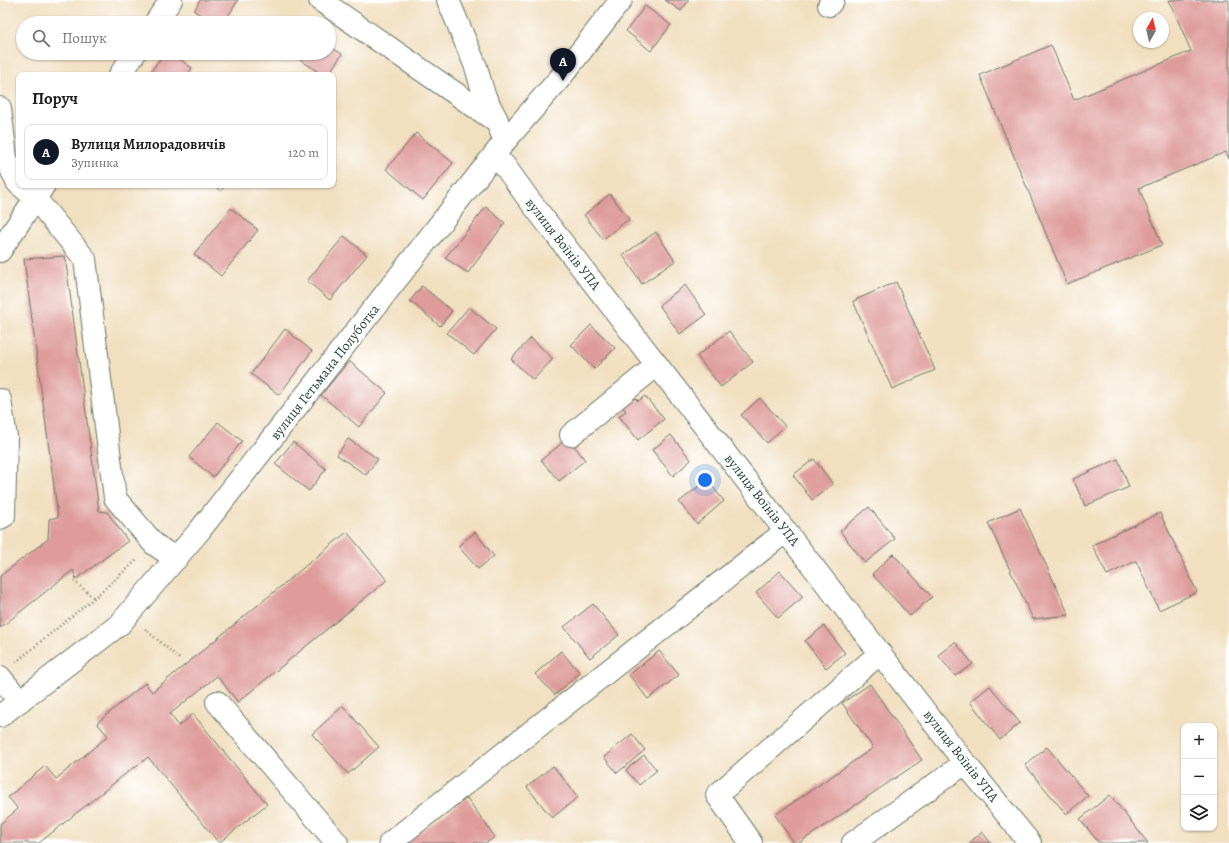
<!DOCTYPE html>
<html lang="uk">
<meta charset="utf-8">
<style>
:root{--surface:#fff;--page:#f6f6f6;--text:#202124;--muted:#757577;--line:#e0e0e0;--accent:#111827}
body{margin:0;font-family:Alegreya,serif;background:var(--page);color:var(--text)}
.controls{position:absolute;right:12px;bottom:12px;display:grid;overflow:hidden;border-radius:8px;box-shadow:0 1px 3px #0004}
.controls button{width:36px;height:36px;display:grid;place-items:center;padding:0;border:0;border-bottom:1px solid var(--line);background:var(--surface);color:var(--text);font:20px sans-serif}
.compass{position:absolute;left:1133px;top:12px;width:36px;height:36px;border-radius:50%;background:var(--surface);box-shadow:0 1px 3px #0004;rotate:8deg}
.you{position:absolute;left:705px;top:480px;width:14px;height:14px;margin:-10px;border:3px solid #fff;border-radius:50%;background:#1a73e8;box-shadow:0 0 0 6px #1a73e833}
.badge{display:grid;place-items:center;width:26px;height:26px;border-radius:50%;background:var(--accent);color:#fff;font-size:13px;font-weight:700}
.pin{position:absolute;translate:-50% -33px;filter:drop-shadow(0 1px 2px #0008)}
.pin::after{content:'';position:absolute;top:21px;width:14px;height:12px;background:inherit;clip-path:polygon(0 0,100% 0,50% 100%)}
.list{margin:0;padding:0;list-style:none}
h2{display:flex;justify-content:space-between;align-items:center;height:52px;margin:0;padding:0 16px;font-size:17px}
h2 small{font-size:13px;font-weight:400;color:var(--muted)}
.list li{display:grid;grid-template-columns:26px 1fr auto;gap:12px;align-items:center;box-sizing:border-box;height:56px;margin:0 8px 8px;padding:0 8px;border:1px solid var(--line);border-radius:8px}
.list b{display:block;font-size:15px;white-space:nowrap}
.list p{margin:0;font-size:13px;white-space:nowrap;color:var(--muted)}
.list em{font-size:13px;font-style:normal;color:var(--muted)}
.icon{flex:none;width:22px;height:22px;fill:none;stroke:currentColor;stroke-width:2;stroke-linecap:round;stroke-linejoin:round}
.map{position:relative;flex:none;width:1229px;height:843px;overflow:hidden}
.search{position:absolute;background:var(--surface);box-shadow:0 1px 3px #0004;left:16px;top:16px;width:320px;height:44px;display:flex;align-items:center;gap:10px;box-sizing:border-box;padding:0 14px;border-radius:22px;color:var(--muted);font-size:15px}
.panel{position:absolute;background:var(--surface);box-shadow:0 1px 3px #0004;left:16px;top:72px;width:320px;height:116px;border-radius:8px}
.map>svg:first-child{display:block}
.building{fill:#de9b99}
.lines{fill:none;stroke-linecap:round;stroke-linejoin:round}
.minor-casing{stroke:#687665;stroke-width:24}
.path{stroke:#687665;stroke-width:2.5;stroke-dasharray:1 3;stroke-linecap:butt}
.minor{stroke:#fff;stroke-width:22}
.labels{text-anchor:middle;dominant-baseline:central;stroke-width:4;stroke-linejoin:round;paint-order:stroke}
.street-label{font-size:14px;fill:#1f3d34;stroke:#fff}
</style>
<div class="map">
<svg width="1229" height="843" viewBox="0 0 1229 843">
<rect width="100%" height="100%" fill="#fff"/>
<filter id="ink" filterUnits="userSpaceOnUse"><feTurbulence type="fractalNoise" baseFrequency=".025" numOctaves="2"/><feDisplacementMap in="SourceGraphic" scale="8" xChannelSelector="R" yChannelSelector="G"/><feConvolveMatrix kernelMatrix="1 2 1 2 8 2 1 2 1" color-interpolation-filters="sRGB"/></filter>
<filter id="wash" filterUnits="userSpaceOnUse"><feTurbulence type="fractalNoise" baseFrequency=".012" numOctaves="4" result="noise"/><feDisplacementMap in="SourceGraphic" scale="16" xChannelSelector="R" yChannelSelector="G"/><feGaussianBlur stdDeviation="0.9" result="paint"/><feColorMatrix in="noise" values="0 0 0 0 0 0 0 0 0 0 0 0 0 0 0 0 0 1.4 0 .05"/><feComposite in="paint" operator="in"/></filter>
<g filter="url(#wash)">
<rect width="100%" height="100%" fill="#f1dfc0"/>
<g id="blocks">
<g class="building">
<polygon points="200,0 238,0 224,23 215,23 194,11"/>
<polygon points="665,0 689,0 681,11"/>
<polygon points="1169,0 1229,0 1229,159 1226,152 1139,188 1162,245 1067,284 980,75 1051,45 1074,100 1191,51"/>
<polygon points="645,6 671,25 651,51 626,31"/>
<polygon points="329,46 342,54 328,75 323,75 290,53 329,53"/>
<polygon points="164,53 171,53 192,68 187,75 149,75"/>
<polygon points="416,133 453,163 423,200 386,169"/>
<polygon points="214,185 226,185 221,191"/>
<polygon points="610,194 629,219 603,239 584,215"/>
<polygon points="486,207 505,223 468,273 445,258"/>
<polygon points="231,208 258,230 221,276 194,254"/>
<polygon points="656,232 675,261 642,284 623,255"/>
<polygon points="344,236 367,255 330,300 307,281"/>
<polygon points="65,256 99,511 107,512 128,541 76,579 73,570 0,628 0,576 48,539 49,519 58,517 24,259"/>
<polygon points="896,282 935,370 892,389 853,301"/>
<polygon points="685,285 706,315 680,334 659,305"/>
<polygon points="422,286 452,311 440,326 410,301"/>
<polygon points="469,307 496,329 474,355 447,333"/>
<polygon points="591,325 615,348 594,369 571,345"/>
<polygon points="285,329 312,351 279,395 251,374"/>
<polygon points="729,331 753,362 721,387 697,356"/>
<polygon points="531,338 553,359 533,380 511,359"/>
<polygon points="349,361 387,393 359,427 321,395"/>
<polygon points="645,396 664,419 638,440 619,416 626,411 622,406 634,397 638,401"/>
<polygon points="760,398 785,426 767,443 741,415"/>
<polygon points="218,422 242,441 213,477 189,457"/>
<polygon points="671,435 691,460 673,476 652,450"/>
<polygon points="568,438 585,460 559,481 541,460"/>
<polygon points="348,439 378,459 366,475 337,455"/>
<polygon points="293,442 326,469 309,491 275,464"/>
<polygon points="814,459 833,484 812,500 793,475"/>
<polygon points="1118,459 1129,487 1085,506 1073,479"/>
<polygon points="707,480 724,501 697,524 679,502"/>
<polygon points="869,507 895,539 865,563 840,531"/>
<polygon points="1020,508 1069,615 1033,619 988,523"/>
<polygon points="1160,513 1197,592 1159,610 1136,561 1107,575 1092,545"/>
<polygon points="347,532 387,580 238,702 217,676 170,714 179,726 193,714 267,804 219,843 148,757 135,768 134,767 39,843 0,843 0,824 18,809 8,797 45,766 56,779 108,736 97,723 145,683 152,692"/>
<polygon points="475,532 494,556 478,569 458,546"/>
<polygon points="893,554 932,597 910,616 872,574"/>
<polygon points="780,571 803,597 778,618 756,593"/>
<polygon points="593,604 619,635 590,658 564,627"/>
<polygon points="824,626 845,653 826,668 805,641"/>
<polygon points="955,642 973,664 955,676 938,655"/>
<polygon points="561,651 580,673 555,695 535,674"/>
<polygon points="659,651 679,675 648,699 629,675"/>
<polygon points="870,684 922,760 799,843 794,843 775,815 873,748 842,703"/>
<polygon points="990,686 1020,723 1000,740 970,702"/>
<polygon points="343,706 379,747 348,774 312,734"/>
<polygon points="632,734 645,750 617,773 604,757"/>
<polygon points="1047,747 1088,796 1066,814 1025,765"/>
<polygon points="644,755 657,770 639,785 626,770"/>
<polygon points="553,766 578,797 552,818 527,787"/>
<polygon points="1110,795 1148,843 1099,843 1080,819"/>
<polygon points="467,798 495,837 486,843 405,843"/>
<polygon points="982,832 991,843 969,843"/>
</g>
</g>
</g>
<g filter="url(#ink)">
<use href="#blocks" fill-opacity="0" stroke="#687665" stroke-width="1"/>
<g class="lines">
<g class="minor-casing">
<g id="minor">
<polyline points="320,0 497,122 505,141"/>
<polyline points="448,0 476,67 484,95 497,120"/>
<polyline points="829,5 833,0"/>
<polyline points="155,23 171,0"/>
<polyline points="120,75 135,53"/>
<polyline points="0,108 6,158 17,182 19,184"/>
<polyline points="493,158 504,165 527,197 965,763 1030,843"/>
<polyline points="20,185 35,198 85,259 115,498 154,544 176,559"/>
<polyline points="0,251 44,185"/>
<polyline points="0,400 6,437 4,516 0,518"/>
<polyline points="571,435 657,365"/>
<polyline points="0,677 20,701"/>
<polyline points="217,702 337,843"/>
<polyline points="0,716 120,624 200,530 505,141 560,78 621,0"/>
<polyline points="390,843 786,531"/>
<polyline points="751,843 717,795 880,653"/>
<polyline points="853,843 965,763"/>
</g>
</g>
<g class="path">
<polyline points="74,581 94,598"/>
<polyline points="145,629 181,660"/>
<polyline points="16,662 94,598 138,559"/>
</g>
<use href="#minor" class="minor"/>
</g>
</g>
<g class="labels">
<g class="street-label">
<text transform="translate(563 244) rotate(52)">вулиця Воїнів УПА</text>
<text transform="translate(325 372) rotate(-52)">вулиця Гетьмана Полуботка</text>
<text transform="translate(762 500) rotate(52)">вулиця Воїнів УПА</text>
<text transform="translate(961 756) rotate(52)">вулиця Воїнів УПА</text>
</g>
</g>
</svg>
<div class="controls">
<button>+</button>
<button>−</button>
<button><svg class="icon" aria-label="layers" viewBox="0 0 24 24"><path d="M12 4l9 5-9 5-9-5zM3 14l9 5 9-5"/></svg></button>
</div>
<svg class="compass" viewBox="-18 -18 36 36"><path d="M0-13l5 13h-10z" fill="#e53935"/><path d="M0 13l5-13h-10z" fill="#757577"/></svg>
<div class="you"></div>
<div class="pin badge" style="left:563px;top:81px">A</div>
<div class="search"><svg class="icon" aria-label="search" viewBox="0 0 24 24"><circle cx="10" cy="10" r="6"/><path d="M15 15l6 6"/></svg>Пошук</div>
<section class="panel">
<h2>Поруч<small></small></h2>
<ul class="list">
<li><span class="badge">A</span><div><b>Вулиця Милорадовичів</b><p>Зупинка</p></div><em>120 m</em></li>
</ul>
</section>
</div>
